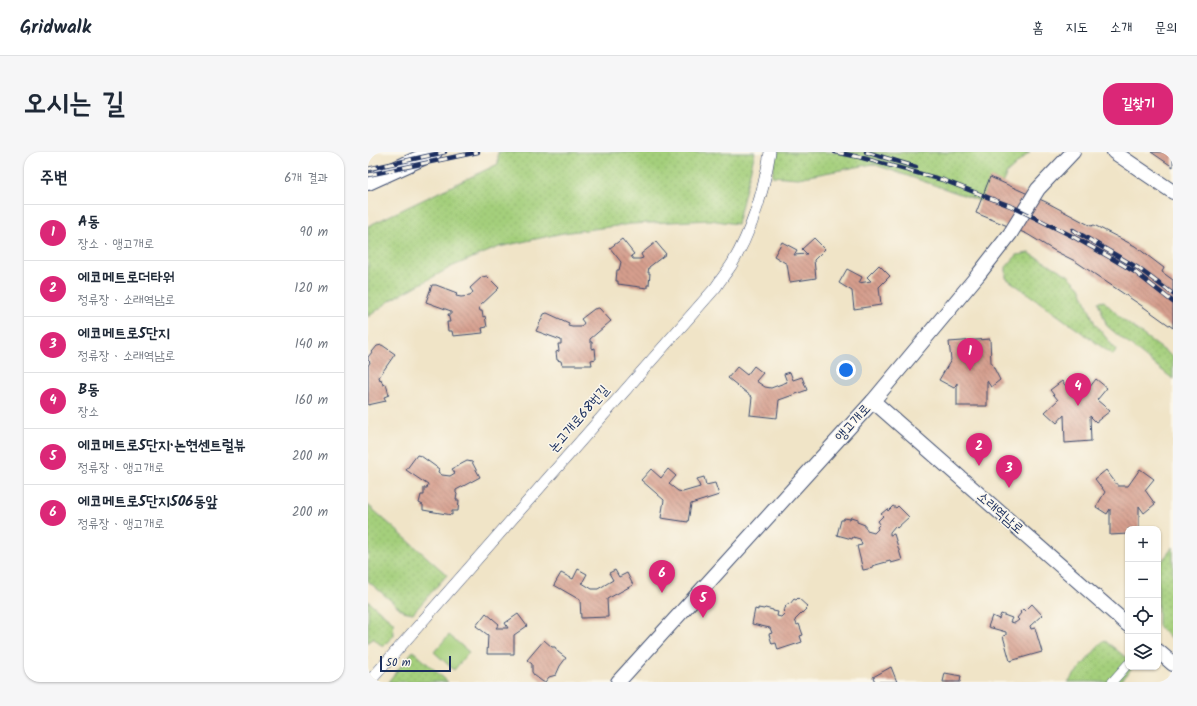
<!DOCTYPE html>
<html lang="ko">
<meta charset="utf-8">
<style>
:root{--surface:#fff;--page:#f6f6f7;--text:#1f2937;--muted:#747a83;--line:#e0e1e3;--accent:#db2777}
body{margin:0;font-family:Kalam,"Poor Story",sans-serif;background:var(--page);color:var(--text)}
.controls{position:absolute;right:12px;bottom:12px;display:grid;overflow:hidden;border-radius:8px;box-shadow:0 1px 3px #0004}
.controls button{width:36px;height:36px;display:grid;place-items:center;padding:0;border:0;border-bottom:1px solid var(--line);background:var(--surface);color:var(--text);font:20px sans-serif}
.scale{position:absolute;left:12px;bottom:10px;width:71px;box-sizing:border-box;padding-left:4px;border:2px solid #1b2f5e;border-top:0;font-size:11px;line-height:14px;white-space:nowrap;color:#1b2f5e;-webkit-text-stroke:3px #fbf7ec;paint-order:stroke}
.you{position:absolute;left:478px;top:218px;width:14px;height:14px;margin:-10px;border:3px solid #fff;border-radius:50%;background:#1a73e8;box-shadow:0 0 0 6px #1a73e833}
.badge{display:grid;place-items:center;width:26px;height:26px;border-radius:50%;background:var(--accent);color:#fff;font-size:13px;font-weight:700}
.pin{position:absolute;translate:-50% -33px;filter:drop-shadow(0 1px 2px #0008)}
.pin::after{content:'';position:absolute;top:21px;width:14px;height:12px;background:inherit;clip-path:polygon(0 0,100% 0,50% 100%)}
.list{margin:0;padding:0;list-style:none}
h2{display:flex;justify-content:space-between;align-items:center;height:52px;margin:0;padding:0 16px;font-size:17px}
h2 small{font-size:13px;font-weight:400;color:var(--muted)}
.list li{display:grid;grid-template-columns:26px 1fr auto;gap:12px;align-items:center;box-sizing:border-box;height:56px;padding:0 16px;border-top:1px solid var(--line)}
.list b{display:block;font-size:15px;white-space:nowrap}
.list p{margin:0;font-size:13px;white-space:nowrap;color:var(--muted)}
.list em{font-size:13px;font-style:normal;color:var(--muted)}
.icon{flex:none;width:22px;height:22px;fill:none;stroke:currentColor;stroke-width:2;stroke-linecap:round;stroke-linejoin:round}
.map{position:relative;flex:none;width:805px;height:530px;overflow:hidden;border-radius:16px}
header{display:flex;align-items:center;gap:24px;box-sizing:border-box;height:56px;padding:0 20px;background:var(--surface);border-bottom:1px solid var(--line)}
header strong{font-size:19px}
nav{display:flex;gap:22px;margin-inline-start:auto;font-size:14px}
.intro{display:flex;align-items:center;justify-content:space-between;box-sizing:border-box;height:96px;padding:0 24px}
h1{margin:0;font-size:28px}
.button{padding:10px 18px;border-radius:16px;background:var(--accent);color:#fff;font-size:14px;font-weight:700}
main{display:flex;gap:24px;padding:0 24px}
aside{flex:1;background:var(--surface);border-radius:16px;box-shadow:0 1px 3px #0004}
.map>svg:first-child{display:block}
.grass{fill:url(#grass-dots);stroke:#607f6c}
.pitch{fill:#a4cf7b;stroke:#607f6c}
.building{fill:url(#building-back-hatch)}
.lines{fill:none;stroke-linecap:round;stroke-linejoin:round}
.pedestrian-casing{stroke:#3b4a6e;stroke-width:10}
.minor-casing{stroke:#3b4a6e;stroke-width:12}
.tertiary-casing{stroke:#3b4a6e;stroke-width:16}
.secondary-casing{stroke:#3b4a6e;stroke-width:18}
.pedestrian{stroke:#fff;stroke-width:9}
.minor{stroke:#fff;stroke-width:11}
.tertiary{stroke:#fff;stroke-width:14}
.secondary{stroke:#fff;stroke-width:16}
.rail-casing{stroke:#1b2f5e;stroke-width:4.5}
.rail{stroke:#fbf7ec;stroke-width:3;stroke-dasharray:9;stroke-linecap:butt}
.labels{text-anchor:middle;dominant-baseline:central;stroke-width:3;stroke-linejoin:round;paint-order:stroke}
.street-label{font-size:14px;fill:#1b2f5e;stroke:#fbf7ec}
</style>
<header>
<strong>Gridwalk</strong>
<nav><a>홈</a><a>지도</a><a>소개</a><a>문의</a></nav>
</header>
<div class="intro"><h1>오시는 길</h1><a class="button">길찾기</a></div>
<main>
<aside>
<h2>주변<small>6개 결과</small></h2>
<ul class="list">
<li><span class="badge">1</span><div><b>A동</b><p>장소 · 앵고개로</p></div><em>90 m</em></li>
<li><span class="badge">2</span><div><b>에코메트로더타워</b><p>정류장 · 소래역남로</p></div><em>120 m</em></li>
<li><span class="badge">3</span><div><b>에코메트로5단지</b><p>정류장 · 소래역남로</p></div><em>140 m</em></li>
<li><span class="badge">4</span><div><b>B동</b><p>장소</p></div><em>160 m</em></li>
<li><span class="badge">5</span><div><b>에코메트로5단지·논현센트럴뷰</b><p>정류장 · 앵고개로</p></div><em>200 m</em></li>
<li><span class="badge">6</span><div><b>에코메트로5단지506동앞</b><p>정류장 · 앵고개로</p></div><em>200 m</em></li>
</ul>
</aside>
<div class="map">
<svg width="805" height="530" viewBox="0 0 805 530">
<defs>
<pattern id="grass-dots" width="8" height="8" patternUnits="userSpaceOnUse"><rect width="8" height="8" fill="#a4cf7b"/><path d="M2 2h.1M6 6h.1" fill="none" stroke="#8db26d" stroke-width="1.8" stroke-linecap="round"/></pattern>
<pattern id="building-back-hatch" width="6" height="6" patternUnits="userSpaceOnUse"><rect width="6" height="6" fill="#d59e8d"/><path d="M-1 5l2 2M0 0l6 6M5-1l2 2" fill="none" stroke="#ac8176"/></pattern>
</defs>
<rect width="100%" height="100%" fill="#fbf7ec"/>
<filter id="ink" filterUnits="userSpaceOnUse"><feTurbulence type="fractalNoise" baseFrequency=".025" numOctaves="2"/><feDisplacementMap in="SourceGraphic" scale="8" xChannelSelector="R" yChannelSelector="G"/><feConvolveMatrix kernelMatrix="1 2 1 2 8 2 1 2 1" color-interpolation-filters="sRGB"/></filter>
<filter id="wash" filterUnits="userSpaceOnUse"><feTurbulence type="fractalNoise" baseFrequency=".012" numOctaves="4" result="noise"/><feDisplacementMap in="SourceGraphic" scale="16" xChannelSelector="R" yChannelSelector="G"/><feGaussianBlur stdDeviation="0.9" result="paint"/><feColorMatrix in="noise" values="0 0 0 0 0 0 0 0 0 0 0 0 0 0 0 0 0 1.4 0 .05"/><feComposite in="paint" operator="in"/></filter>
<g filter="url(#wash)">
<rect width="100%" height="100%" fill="#f0e4c7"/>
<g class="grass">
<polygon points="130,0 387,0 369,72 342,68 263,72 195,81 131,95 85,114 23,148 0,165 0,74 130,12"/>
<polygon points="408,0 662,0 639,21 624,53 505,12 430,26 404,24"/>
<polygon points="661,101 700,123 712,135 727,172 748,198 745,203 638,126 638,115 649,103"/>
<polygon points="736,149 755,168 805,205 805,227 752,185 739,174 730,150"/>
<polygon points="0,353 79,423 45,461 35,459 0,429"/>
<polygon points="805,395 805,488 790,474 790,414"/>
<polygon points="0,449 25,470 26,483 15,495 5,486 0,491"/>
<polygon points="736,488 760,507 760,515 765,515 751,530 700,530"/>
<polygon points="45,499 80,530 20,530"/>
</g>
<polygon class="pitch" points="81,483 101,500 86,518 66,500"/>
<g id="blocks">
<g class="building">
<polygon points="783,0 805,0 805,15"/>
<polygon points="622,25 678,50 723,74 726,73 767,94 796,116 794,120 805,128 805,176 777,156 707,109 687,99 659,82 608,61"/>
<polygon points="446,86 457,97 446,108 448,126 422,130 419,112 406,104 414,90 429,98 426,103 439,102 434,97"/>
<polygon points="254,87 266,102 263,104 265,107 272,107 275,106 273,102 288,90 298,102 281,115 280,121 282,121 281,133 279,133 279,136 250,132 250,129 248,129 249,118 251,118 253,110 242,96"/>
<polygon points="511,113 522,124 511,135 513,153 486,157 484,139 471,131 479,117 494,125 491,131 503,129 499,125"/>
<polygon points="119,124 131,136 111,155 112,159 114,159 115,165 117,164 119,175 114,176 115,181 85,184 84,179 80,179 79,170 82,170 80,162 83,162 83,159 58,150 64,133 68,133 89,141 88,144 93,145 102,144 105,140 102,136 114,125"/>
<polygon points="231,156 243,169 222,187 222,190 224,190 224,197 227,196 228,207 223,208 224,213 194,213 193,209 189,208 188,200 191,199 190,192 193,192 193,188 168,179 176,162 179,161 201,171 200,174 204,175 213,175 216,171 213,167 226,157"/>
<polygon points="622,187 623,210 632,228 623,235 619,229 619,254 589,254 589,231 586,236 571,228 583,208 581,190"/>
<polygon points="14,193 27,202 11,225 12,228 13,227 15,233 18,232 21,243 16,245 18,249 0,253 0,214 2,210 0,208 0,205 9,194"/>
<polygon points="386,214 395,221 388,229 397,235 403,236 419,230 416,222 422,220 425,228 434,225 439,238 411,248 409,266 382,263 384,245 360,226 369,215 379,223"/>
<polygon points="728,227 739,236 729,248 742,259 728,270 722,264 723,289 697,291 696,263 689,271 677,260 690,248 682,238 694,229 705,244 714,245"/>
<polygon points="49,303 53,304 71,317 70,320 74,323 82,324 87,321 84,317 99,309 104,310 112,325 88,338 88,341 89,342 88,348 91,348 90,359 84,359 84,363 55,358 55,353 51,351 53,343 56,343 56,336 59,336 60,333 38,318"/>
<polygon points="283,317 293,326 300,317 308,324 301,332 310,339 315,340 332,335 329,327 336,325 338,333 347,331 351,343 323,352 320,370 293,366 296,348 273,328"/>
<polygon points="772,317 786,327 777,338 787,352 776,361 771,354 771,377 760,377 760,382 742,383 742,357 739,362 728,355 737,340 727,327 738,318 750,334 760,334"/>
<polygon points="525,354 528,356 530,354 541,365 529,376 527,374 522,380 522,383 526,382 534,408 523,411 522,409 504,414 505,416 495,418 489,394 494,393 492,387 485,385 484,387 469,383 473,368 475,368 476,366 482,367 483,365 489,367 489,370 497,373 497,376 499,377 499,379 506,381 510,377 509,375 512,372 510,369 515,364 513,362 519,357 520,359"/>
<polygon points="210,417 219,422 214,431 224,437 230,437 245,428 241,421 247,418 251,425 259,421 265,433 239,447 240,465 213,466 212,448 186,433 193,421 205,427"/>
<polygon points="430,446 440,455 427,468 429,473 431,472 435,483 432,484 434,490 410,498 408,491 404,492 401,482 404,481 402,476 384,472 387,457 390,458 390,456 396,457 397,456 405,458 405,459 410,460 409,464 413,465 417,461 415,459 418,455 417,454 421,451 422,452 426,447 428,448"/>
<polygon points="664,452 674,463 662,474 663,477 667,476 674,500 642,509 635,484 638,483 638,480 620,475 624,464 631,467 633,462 644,466 642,470 647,471 651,468 649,466 653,461 652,460 655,457 657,459"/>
<polygon points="118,461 131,472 128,476 140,476 137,471 150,462 159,474 146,483 146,502 119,502 120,483 108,474"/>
<polygon points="176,488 184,495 187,495 190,500 198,506 192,514 188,523 181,525 177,530 175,530 166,523 164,520 164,512 159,508"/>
<polygon points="523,515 529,530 507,530 505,525"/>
<polygon points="577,521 593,524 592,530 575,530"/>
</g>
</g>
</g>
<g filter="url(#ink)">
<use href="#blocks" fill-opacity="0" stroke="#3b4a6e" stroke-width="1"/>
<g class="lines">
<g class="pedestrian-casing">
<polyline id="pedestrian" points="744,530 760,512"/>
</g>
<g class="minor-casing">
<path id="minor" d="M1,530L348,135C353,127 359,120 364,112C384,78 396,38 402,0"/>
</g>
<g class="tertiary-casing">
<g id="tertiary">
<polyline points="746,0 805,40"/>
<polyline points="505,249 760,473"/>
<polyline points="790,499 805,512"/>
<polyline points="250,530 505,249 610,123 642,82 670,37 705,0"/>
</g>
</g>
<g class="secondary-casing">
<polyline id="secondary" points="0,30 66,0"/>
</g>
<use href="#pedestrian" class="pedestrian"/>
<use href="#minor" class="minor"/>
<use href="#tertiary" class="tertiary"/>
<use href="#secondary" class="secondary"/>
<g class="rail-casing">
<g id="rail">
<polyline points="467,0 491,5 575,28 645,55 704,84 745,107 767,120 805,150"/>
<polyline points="498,0 548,15"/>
<polyline points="0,17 77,0"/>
<polyline points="0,23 110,0"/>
<polyline points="705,78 770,116 805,142"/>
</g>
</g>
<use href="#rail" class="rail"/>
</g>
</g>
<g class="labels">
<g class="street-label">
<text transform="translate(211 267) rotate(-49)">논고개로68번길</text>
<text transform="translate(485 271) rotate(-48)">앵고개로</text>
<text transform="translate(632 361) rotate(41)">소래역남로</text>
</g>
</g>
</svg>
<div class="controls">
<button>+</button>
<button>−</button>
<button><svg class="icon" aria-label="locate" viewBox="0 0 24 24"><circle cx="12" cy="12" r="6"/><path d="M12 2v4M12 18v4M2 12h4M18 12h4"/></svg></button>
<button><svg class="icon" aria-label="layers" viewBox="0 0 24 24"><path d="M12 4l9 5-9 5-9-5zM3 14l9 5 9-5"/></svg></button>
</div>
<div class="scale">50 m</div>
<div class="you"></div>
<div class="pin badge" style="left:602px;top:219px">1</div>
<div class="pin badge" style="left:611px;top:314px">2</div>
<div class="pin badge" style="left:641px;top:336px">3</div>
<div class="pin badge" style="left:710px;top:254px">4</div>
<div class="pin badge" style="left:335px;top:466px">5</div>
<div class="pin badge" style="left:294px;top:441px">6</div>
</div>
</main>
